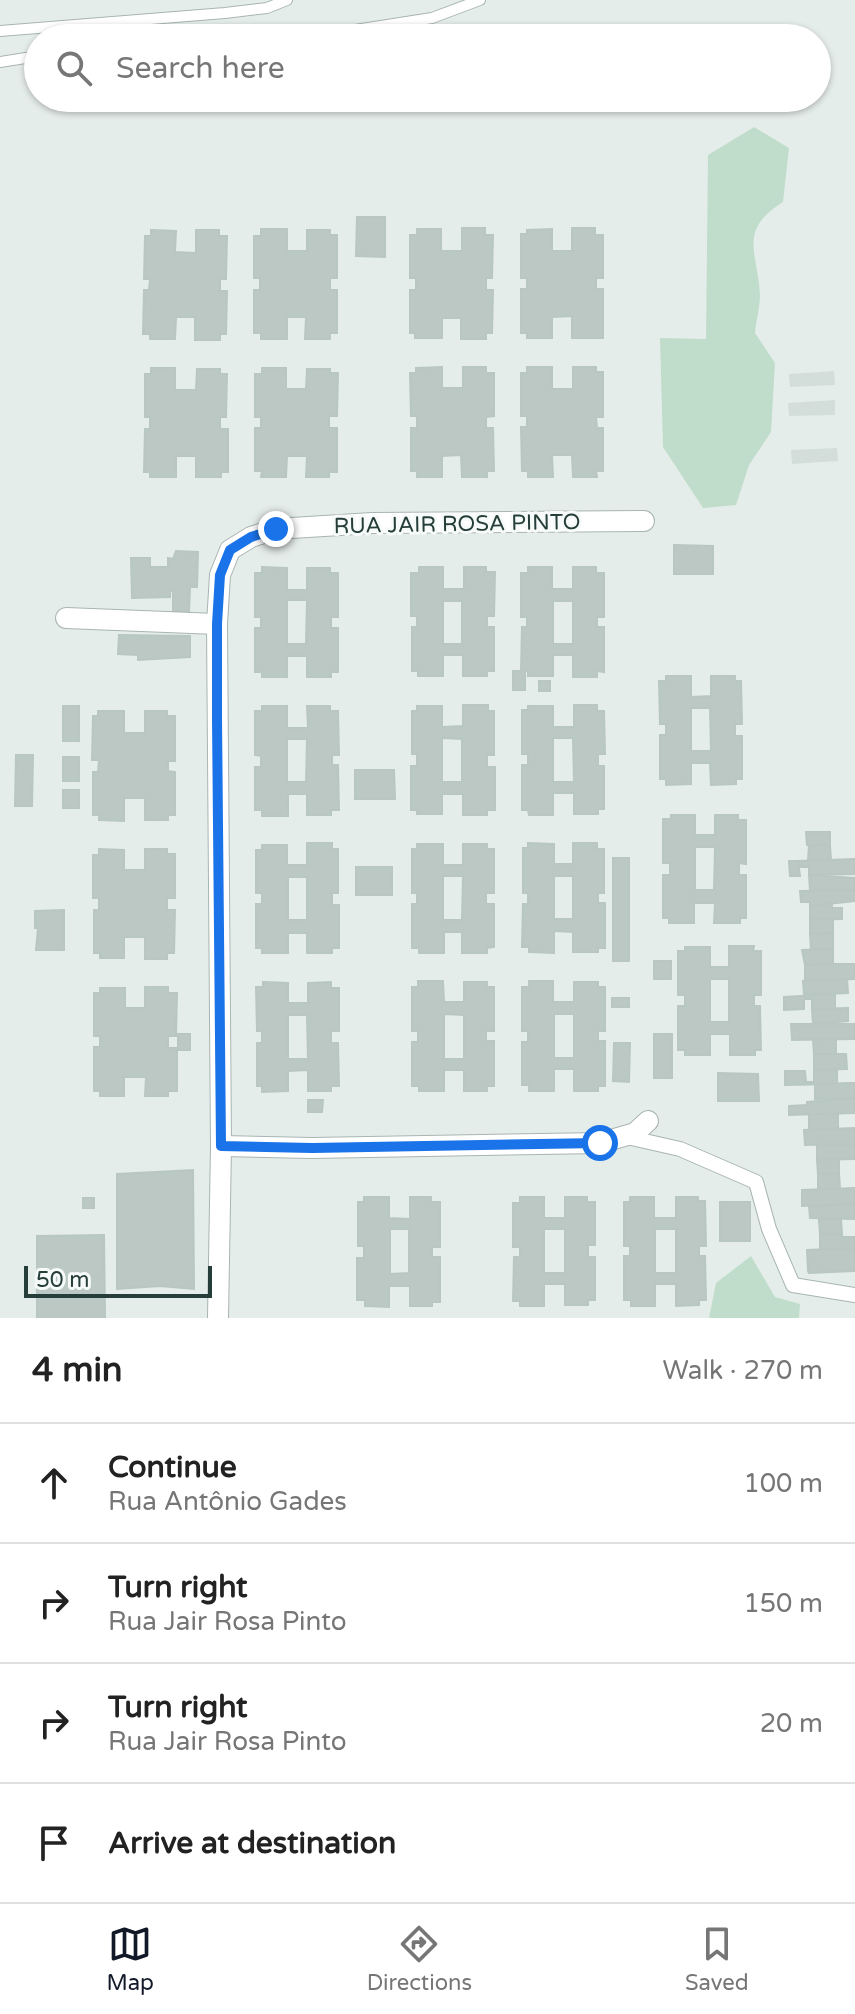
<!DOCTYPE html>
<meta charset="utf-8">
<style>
:root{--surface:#fff;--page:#f2f2f2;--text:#222;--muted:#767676;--line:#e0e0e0;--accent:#111827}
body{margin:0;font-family:"Varela Round",sans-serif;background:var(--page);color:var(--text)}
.scale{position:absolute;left:24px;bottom:20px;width:188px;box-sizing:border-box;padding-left:8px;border:4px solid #253e3a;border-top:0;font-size:22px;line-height:28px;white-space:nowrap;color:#253e3a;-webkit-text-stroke:6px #f6faf8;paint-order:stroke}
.stop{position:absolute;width:24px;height:24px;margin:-18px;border:6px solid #1a73e8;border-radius:50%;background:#fff}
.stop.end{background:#1a73e8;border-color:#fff;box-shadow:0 2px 8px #0008}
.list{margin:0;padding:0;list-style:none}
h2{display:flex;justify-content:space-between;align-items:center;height:104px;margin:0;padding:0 32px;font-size:34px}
h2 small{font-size:26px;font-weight:400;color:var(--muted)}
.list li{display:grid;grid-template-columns:52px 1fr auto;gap:24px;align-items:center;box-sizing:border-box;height:120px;padding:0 32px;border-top:2px solid var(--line)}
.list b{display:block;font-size:30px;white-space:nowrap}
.list p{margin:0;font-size:26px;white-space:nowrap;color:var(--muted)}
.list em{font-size:26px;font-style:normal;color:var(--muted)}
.icon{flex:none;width:44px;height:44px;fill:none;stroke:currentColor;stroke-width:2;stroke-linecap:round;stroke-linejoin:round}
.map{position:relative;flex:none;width:855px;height:1318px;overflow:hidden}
.search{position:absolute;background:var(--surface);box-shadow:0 2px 6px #0004;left:24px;right:24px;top:24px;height:88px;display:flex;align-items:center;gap:20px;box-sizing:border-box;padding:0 28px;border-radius:44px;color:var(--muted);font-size:30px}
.sheet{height:584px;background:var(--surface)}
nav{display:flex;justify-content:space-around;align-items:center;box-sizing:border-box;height:112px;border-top:2px solid var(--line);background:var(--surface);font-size:22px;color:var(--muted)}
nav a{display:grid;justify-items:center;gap:4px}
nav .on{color:var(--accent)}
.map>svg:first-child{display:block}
.built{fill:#d3ddda}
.green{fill:#c0ddcb}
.building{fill:#bbc8c4;stroke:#b8c7c2;stroke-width:2;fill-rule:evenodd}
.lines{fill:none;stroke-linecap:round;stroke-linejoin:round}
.service-casing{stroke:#a8b5b2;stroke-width:12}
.pedestrian-casing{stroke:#a8b5b2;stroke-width:16}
.minor-casing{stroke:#a8b5b2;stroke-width:22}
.service{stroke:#fff;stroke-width:10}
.pedestrian{stroke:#fff;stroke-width:14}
.minor{stroke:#fff;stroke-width:20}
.route{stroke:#1a73e8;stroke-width:10}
.labels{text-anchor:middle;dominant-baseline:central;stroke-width:6;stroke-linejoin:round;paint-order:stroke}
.street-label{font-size:22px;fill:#253e3a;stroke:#f6faf8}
</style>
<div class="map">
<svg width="855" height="1318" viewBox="0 0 855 1318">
<rect width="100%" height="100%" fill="#e5edeb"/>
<g class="built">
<polygon points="834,371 835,385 790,387 789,374"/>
<polygon points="835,400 835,415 789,416 788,403"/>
<polygon points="837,448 838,461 792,464 791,450"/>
</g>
<g class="green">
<path d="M754,127L789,148L783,202C737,231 758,252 760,295C760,307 756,321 755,333L775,363L771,432L749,465L736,505L703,508L663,447L660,338L706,339L708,155Z"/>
<polygon points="751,1256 775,1297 800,1304 799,1318 709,1318 716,1283"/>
</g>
<g class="building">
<polygon points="357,217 385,217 385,257 356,256"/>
<polygon points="462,228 485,228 485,235 493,235 492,278 486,278 486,290 493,290 492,333 486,333 486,339 461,339 461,318 442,318 442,338 415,338 415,333 410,333 410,290 416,290 416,278 410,278 410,235 417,235 417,229 441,229 441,251 462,251"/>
<polygon points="572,228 595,228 595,235 603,235 603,278 596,278 596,289 603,289 603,338 572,338 572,316 552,317 552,338 527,338 527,333 521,333 521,289 527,289 527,278 521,278 521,234 527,234 527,230 552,229 552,251 572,251"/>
<polygon points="261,229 287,229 287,251 307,251 307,230 330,230 330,235 337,235 337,278 330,278 330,290 337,290 337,333 330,333 330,339 305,339 306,317 287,317 287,339 261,339 261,333 254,333 254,290 260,290 260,278 254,278 254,236 261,236"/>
<polygon points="151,230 176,231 175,252 196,253 196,230 219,230 219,236 227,236 226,279 220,279 220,291 227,291 226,334 220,334 220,340 195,340 195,317 176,317 175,339 150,339 150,334 143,334 144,290 149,290 150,279 144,279 145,236 151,236"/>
<polygon points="442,367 442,388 463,388 463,367 486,367 486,373 494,373 494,416 486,417 486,428 493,428 494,471 487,471 487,477 462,477 461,455 442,456 442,477 417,477 417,471 411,471 411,428 417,428 417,416 411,416 410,373 416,373 416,368"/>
<polygon points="527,367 552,367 552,389 573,389 573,367 596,367 596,372 603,372 603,417 596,417 597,428 603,428 603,471 596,471 597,477 573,477 572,455 552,455 553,477 528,477 528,471 522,471 521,427 527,427 527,416 521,416 521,373 527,373"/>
<polygon points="151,368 175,368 175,390 196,390 197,369 220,369 220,374 227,374 226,417 220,417 220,429 228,429 228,472 221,472 221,477 196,477 196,456 176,456 176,477 150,477 150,472 144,472 145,429 150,429 150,417 145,417 145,374 151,374"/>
<polygon points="262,368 286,368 286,389 306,389 307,369 330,369 330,373 338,373 337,416 329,416 329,428 337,428 337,472 329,472 329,477 306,477 307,456 287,456 286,477 261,477 262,471 255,471 255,428 261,428 261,417 255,417 255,374 262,374"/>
<polygon points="674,545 713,546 713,574 674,574"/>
<polygon points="176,551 198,552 197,587 190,587 189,612 173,612 173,591 170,591 170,597 132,598 131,558 150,558 150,567 168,567 168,558 173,559"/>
<path d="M262,567L287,568V590H307V568H330V573H338V617H331V628H338V672H331V677H307V656H287V677H262V672H255V628H261V617H255V573H262ZM287,600H307L306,644H287Z"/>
<path d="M419,567H443V589H464V567H486V572H495L494,616H487V627H494V671H487V676H463V655H443V676H418V671H412V627H417V616H411V573H419ZM443,601H462V644H443Z"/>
<path d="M528,567H552V589H573V567H596V573H604V617H597V627H604V672L597,671V677H573V655H553V676H528V671H521L522,627H527V617H521V573H528ZM553,601H573V644H553Z"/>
<polygon points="119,635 190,636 190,657 138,660 138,655 118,654"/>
<rect x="513" y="671" width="12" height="19"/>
<path d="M666,676H691V697L711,696V676H735V681H741L742,724H735V736H742V779H736V784L711,785L710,763H691V784L666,785V779H660V735H666V724H660L659,681H666ZM691,708H710L711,751H691Z"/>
<rect x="539" y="681" width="11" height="10"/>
<path d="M463,705H488V711H494V755H487V767H495V810H487V815H463V794H442V814H417V810H411V766H417V754H412V711H417V706H442V727L463,726ZM442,738L462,739V782H442Z"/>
<path d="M574,705H597V711H604L605,754H598V766H604V809H598V814H574V793H553V815H529L528,810H522V765H528V754H522V710H528V706H553V727H574ZM553,738H573L574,782H553Z"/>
<rect x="63" y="706" width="16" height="35"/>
<path d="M262,706H287V728H308L307,706H330V711H338L339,755H332V765H338L339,810H331V815H307V794H288V816H262V810H255V767H261V756L255,755V711H262ZM287,739H307L306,782H287Z"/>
<polygon points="98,711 124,711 124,733 145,733 145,711 167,711 167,716 175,716 175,761 168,761 168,771 175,772 175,815 168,815 168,820 145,820 145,798 124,798 124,821 99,820 99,815 93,815 93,772 98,772 99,760 92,760 93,716 98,716"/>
<polygon points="16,755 33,755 32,806 15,806"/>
<rect x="63" y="757" width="16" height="24"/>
<polygon points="355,770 394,770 395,799 355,799"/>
<rect x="63" y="790" width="16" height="18"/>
<path d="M671,815H695V835H715V815H738V820H746V864L739,863V875H746V918H740V923H714L715,903H694V923H669V918H663V875H670V863H663V819H671ZM695,847H715L714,890H695Z"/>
<polygon points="806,832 830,832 830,845 807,845"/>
<path d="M307,843H332V849H338V893H332V905H339V948H332V953H307V933H288V953H262V948H256V904H262V893H256V850H262V845H287V865H307ZM288,877H307V920H288Z"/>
<path d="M528,843L554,844V864H573V843H597V849H604V893H598V903H605V948H598V952H573V932L554,931V953L529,952V947H522L523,904H528V893H523V848H528ZM554,876H573V919H554Z"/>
<path d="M417,844H443V865H463V844H487V849H494V893H486V904H494V947L487,948V953H462V932H444V953H419V948H412V904H417V893H412V849H417ZM443,876H463L462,920H443Z"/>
<polygon points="809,845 830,845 831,860 808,860"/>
<polygon points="99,849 124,850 124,870 145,870 145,849 167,849 167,854 175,854 175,898 167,898 167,910 175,910 174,953 167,953 167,959 145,959 145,937 124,937 124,958 100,958 100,953 94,953 94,910 99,910 99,898 93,898 93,855 99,855"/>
<rect x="613" y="858" width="16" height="103"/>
<polygon points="855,859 855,874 809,875 809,867 798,867 798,861"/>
<polygon points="789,861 798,861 800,876 790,876"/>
<rect x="356" y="867" width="36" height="28"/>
<polygon points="809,875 855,878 855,890 810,891"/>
<polygon points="855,890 855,901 810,906 810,902 801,902 800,891"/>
<polygon points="832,905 832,908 842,908 842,919 810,920 810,906"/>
<polygon points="64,910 64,950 36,950 38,928 35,928 35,911"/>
<polygon points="822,919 833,919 833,933 810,934 810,920"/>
<polygon points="833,933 833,949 811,950 810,934"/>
<path d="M729,946H754L753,951H761V995H754V1006H760L761,1050H755V1055H730V1034H710V1055H685V1050H678V1006H685V995H678V951H685V947H710V967H729ZM710,979H729V1022H710Z"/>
<polygon points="833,949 833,964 805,965 802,950"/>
<rect x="654" y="961" width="17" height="18"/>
<polygon points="833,964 855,964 855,979 805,981 805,965"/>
<polygon points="847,979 848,993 804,995 803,981"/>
<path d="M418,981H443L444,1002H464V982H487V987H494V1031H486V1041H494V1086H487V1091H464V1070H444V1091H419V1086H412V1042H418V1031H412V987H418ZM444,1014L464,1015V1059H444Z"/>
<path d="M529,981H553V1002H574V982H598V987H605V1031H598V1041H605V1086H598V1091H574V1069H554V1091H529V1085H522V1042H528V1031H522V987H529ZM554,1014H574V1058H554Z"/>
<path d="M263,982L288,983V1003H308V983L331,982V988H339V1031H331V1043H338L339,1086H331V1091H308V1070L288,1071V1091L262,1092V1086H257V1043H262V1031H257L256,987H263ZM288,1015H307L308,1059H288Z"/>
<polygon points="145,987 168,987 168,993 177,993 176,1036 168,1036 168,1048 177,1048 177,1091 168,1091 168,1096 145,1096 146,1077 124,1077 124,1096 100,1096 100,1091 94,1091 94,1047 100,1047 100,1036 94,1036 94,993 100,993 100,988 125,988 125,1008 145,1008"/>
<polygon points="835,994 835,1009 812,1009 812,999 804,999 804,1009 784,1010 784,997"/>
<rect x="612" y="998" width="17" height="9"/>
<polygon points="848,1008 848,1021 813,1024 812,1009"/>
<polygon points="791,1024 855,1024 855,1039 792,1040"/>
<rect x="178" y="1034" width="12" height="16"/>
<rect x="654" y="1034" width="18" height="44"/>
<polygon points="836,1039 836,1054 814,1054 813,1040"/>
<polygon points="614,1043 630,1043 629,1082 613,1081"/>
<polygon points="814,1054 846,1054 847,1069 814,1070"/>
<polygon points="814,1070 837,1070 837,1084 785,1085 785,1071 805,1071 806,1082 814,1082"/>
<polygon points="718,1073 758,1074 759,1101 718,1101"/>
<polygon points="851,1083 855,1083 855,1098 815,1099 815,1084"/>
<polygon points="855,1098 855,1113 789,1115 789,1106 807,1105 807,1102"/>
<polygon points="308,1100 323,1100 322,1112 308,1112"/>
<rect x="809" y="1114" width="29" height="15"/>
<polygon points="855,1128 855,1144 805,1145 804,1130"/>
<polygon points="855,1144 855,1159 817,1160 817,1145"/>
<polygon points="839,1159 839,1173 818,1174 817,1160"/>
<polygon points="193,1170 194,1289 160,1286 117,1289 117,1174"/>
<polygon points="839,1173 840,1189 818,1190 818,1174"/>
<polygon points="855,1188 855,1204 802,1206 802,1190"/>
<path d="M364,1197H389V1218L410,1219V1197H431V1202H440V1247H432V1257H440V1302H432V1306H410V1286H389V1307L365,1306V1300H357V1258H364V1246H358V1202H364ZM390,1229H409V1273L390,1274Z"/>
<path d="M520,1197H544V1218H565V1197H587V1202H595V1245H588V1257H595V1300H588V1305H565V1284H544V1306H520V1301H513L514,1257H520V1247H513V1203H520ZM544,1229H565V1273H544Z"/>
<path d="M630,1197H654V1218H676V1197H698V1201H705L706,1246H699V1256H705L706,1300H699V1305L676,1306V1284H655V1306H631V1300H624V1256H630V1246H624V1202H630ZM655,1229H676V1273H655Z"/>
<rect x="83" y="1198" width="11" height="10"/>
<rect x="720" y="1202" width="30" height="39"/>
<polygon points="855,1204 855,1219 810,1218 809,1206"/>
<polygon points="841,1219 842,1234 820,1235 819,1220"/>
<polygon points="842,1234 842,1237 855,1237 855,1248 820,1250 820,1235"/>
<polygon points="104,1235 105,1318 37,1318 37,1236"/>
<polygon points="855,1248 855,1271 809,1273 808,1271 807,1250"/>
</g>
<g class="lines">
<g class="service-casing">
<g id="service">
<polyline points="0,31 225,13 267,8 287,0"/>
<polyline points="304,38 432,18 480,0"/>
<polyline points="0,62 38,56"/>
</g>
</g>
<g class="pedestrian-casing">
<polyline id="pedestrian" points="627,1137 680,1149 756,1182 769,1229 793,1285 855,1295"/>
</g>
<g class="minor-casing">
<g id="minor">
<polyline points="66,618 217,624"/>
<polyline points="221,1146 312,1148 600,1143 635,1133 648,1121"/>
<polyline points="218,1318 221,1146 217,624 220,575 230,550 251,537 276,529 372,523 644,521"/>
</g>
</g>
<use href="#service" class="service"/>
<use href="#pedestrian" class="pedestrian"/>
<use href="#minor" class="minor"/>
</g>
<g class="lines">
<polyline class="route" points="276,529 251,537 230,550 220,575 217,624 217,718 221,1146 312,1148 600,1143"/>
</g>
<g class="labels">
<g class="street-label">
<text transform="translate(457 524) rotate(-1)">RUA JAIR ROSA PINTO</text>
</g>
</g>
</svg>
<div class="scale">50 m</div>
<div class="stop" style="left:600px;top:1143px"></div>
<div class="stop end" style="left:276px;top:529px"></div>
<div class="search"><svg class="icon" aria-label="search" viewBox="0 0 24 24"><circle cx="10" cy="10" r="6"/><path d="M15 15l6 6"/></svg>Search here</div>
</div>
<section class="sheet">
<h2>4 min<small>Walk · 270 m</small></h2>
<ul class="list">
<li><svg class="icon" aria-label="ahead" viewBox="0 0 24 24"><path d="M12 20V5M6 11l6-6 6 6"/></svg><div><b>Continue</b><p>Rua Antônio Gades</p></div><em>100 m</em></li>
<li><svg class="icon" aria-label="right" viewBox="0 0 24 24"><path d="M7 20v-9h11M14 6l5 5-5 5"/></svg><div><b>Turn right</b><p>Rua Jair Rosa Pinto</p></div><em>150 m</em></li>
<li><svg class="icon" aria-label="right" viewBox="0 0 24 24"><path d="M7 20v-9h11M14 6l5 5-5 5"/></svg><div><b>Turn right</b><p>Rua Jair Rosa Pinto</p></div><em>20 m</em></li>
<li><svg class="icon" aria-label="arrive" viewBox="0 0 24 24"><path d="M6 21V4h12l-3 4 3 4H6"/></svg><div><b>Arrive at destination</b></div></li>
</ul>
</section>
<nav>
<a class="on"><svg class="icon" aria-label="map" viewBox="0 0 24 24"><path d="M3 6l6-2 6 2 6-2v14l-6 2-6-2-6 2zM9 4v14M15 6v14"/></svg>Map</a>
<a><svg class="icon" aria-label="directions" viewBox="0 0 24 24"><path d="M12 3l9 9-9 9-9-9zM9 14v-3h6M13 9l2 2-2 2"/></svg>Directions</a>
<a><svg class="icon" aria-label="saved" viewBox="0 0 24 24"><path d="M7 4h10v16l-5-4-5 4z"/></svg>Saved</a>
</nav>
